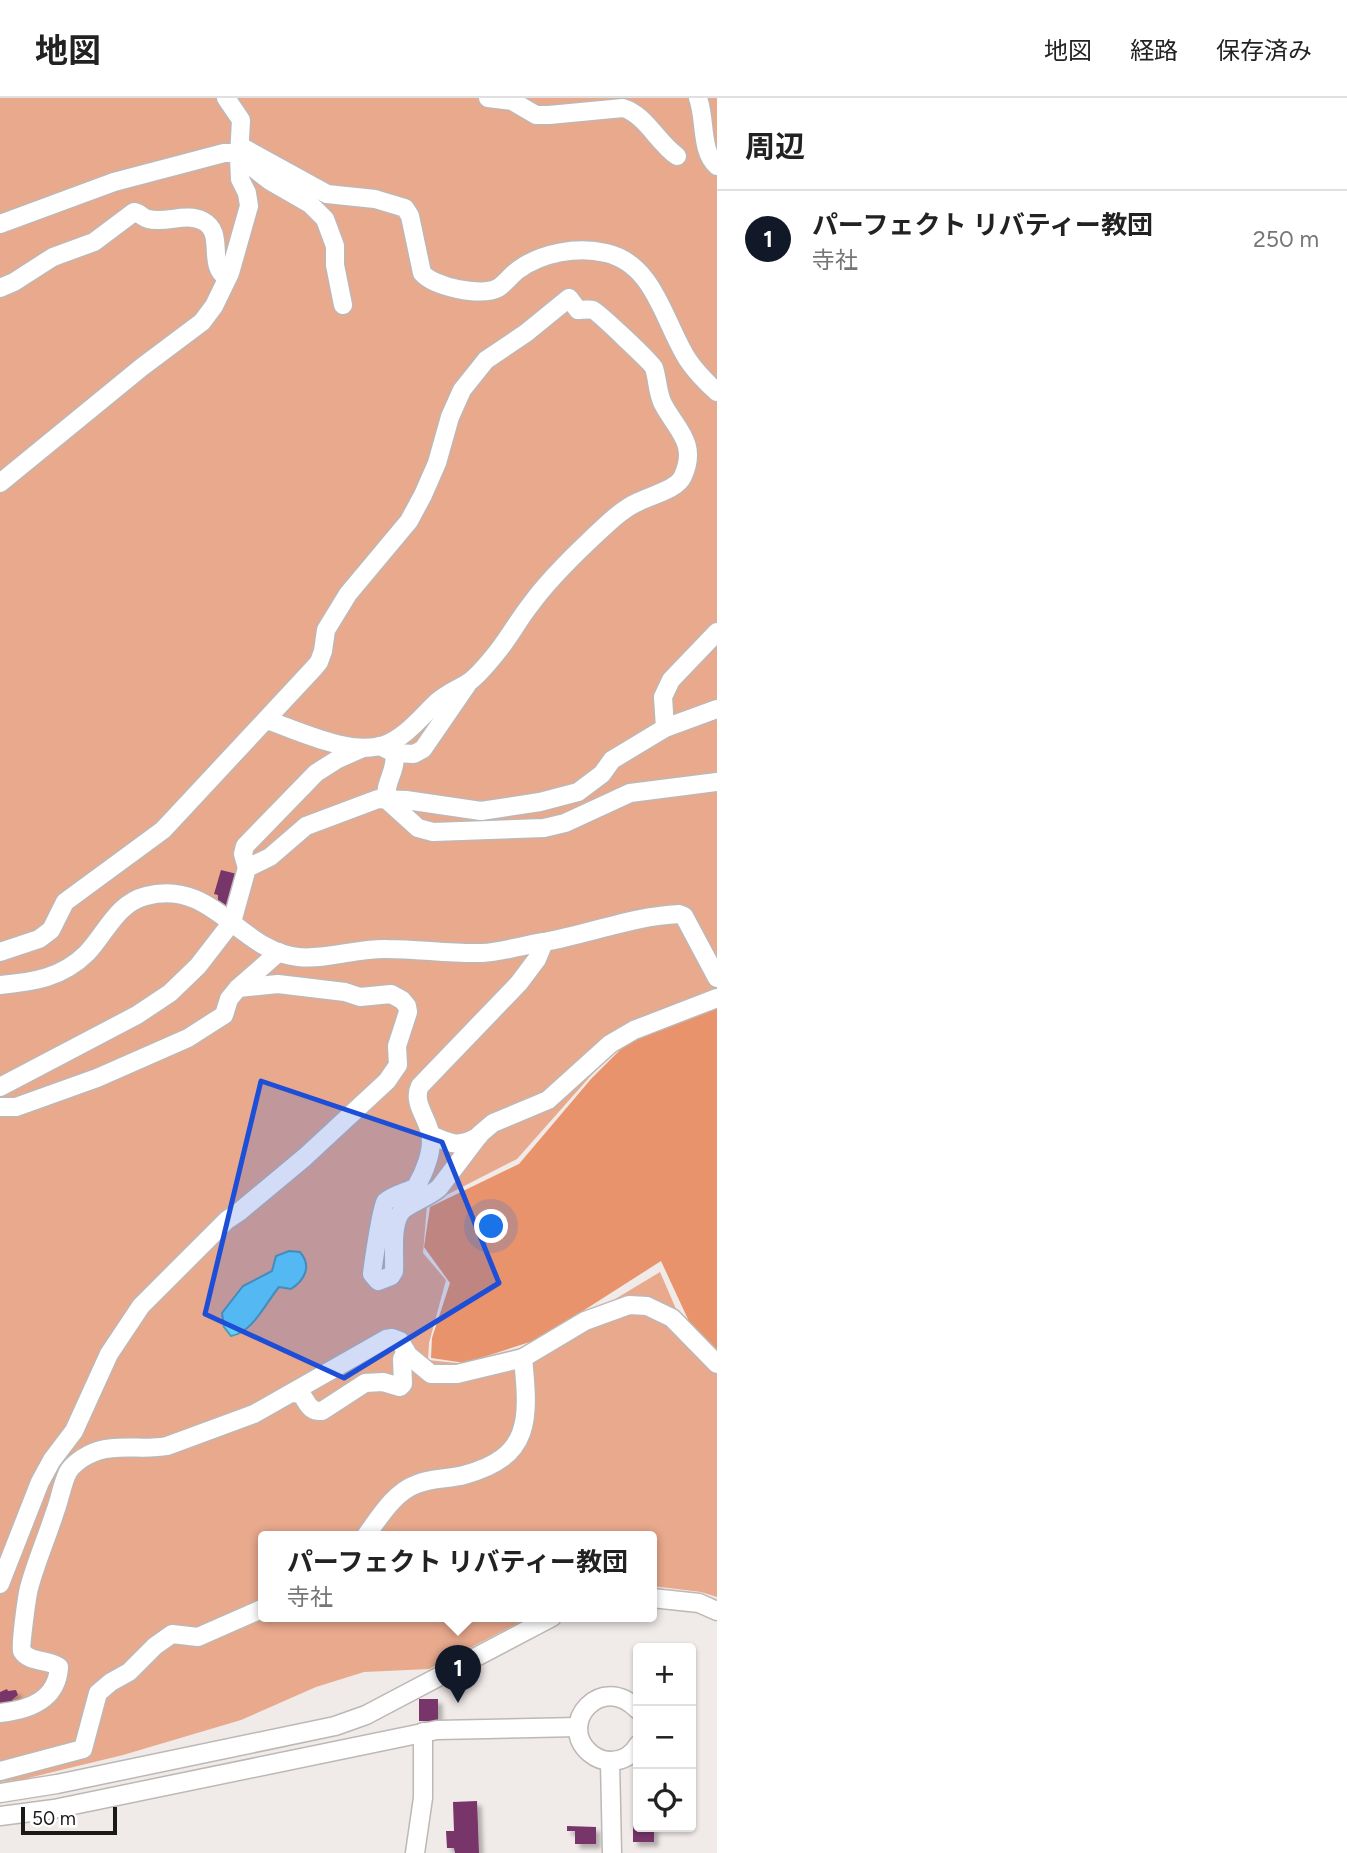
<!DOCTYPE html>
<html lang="ja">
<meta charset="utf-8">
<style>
:root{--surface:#fff;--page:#f6f6f6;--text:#222;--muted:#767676;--line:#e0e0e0;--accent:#111827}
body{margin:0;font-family:Figtree,"Noto Sans JP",sans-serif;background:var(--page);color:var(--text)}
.controls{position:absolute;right:21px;bottom:21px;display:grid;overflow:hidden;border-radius:7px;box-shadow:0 2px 5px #0004}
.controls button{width:63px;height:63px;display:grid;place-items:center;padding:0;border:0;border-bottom:2px solid var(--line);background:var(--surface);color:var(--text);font:35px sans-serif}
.scale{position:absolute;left:21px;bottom:18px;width:96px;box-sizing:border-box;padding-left:7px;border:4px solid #1c1a19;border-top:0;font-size:19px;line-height:24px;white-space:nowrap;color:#1c1a19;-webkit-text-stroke:5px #fff;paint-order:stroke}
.you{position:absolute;left:492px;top:1129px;width:24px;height:24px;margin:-18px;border:5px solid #fff;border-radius:50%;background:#1a73e8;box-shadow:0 0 0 10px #1a73e833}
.badge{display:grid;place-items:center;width:46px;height:46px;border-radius:50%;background:var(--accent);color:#fff;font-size:23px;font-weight:700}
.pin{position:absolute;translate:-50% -58px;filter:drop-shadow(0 2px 4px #0008)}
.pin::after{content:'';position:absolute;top:37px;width:24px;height:21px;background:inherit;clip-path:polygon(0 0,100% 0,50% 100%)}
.popup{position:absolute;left:258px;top:1433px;width:399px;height:91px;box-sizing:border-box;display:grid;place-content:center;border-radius:7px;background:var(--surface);filter:drop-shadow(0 2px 5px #0005);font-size:23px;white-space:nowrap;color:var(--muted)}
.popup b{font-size:26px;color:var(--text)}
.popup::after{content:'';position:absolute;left:50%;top:100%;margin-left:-14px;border:14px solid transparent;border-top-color:var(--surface)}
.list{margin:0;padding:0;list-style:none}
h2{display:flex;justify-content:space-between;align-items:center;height:91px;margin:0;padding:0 28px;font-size:30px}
h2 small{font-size:23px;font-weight:400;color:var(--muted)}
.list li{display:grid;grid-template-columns:46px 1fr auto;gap:21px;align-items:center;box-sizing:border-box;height:98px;padding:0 28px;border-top:2px solid var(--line)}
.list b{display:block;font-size:26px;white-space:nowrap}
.list p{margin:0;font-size:23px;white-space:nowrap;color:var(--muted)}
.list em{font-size:23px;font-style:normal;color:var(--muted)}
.icon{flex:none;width:38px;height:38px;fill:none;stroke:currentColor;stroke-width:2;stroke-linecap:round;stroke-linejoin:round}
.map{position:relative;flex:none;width:717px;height:1755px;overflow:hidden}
header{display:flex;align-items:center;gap:42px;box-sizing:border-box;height:98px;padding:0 35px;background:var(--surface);border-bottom:2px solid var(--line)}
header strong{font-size:33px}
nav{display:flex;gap:38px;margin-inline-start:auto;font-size:24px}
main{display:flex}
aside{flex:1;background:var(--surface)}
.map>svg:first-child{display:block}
.green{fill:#e9a98d}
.forest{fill:#e8936c}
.water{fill:#62d2f9;stroke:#4d9bb6;stroke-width:2}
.building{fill:#77356a;filter:url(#shadow)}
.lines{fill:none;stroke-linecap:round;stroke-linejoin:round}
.minor-casing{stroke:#bdb8b5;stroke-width:21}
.minor{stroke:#fff;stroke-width:18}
.marked{fill:#1d4ed8;fill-opacity:0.2;stroke:#1d4ed8;stroke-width:5;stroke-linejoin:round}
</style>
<header>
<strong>地図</strong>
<nav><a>地図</a><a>経路</a><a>保存済み</a></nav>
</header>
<main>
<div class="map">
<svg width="717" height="1755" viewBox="0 0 717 1755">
<defs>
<filter id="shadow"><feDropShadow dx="4.5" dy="4.5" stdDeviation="2" flood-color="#0004"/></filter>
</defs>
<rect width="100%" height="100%" fill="#f0eae8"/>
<polygon class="green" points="0,0 717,0 717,906 634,929 517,1061 427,1107 423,1155 446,1182 429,1245 428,1262 476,1267 549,1241 660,1174 686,1234 717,1262 717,1499 701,1494 652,1488 652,1439 264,1439 264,1519 530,1519 429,1571 364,1574 316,1589 241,1622 123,1657 24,1681 0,1684"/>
<polygon class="forest" points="717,910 717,1252 693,1232 661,1163 539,1241 465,1265 431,1260 432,1240 450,1185 424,1149 430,1109 519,1066 591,981 638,934"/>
<path class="water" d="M289,1153L300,1154C312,1168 305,1182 291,1191L279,1189C265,1206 253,1234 231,1238L224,1229L222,1215L243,1188L272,1173L276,1158Z"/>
<g class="building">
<polygon points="221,772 241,777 229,805 224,809 218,804 218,797 214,796"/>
<polygon points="7,1591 8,1593 16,1592 18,1597 12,1602 13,1604 0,1611 0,1594"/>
<rect x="419" y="1601" width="19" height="22"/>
<polygon points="477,1703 479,1755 455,1755 454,1750 447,1750 446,1733 454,1733 453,1704"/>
<polygon points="633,1727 654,1729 654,1744 633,1744"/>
<polygon points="567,1728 596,1729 596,1746 575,1746 575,1733 567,1733"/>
</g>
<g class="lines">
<g class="minor-casing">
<g id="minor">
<polyline points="226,0 241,22 239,59 270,83 310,106 325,121 335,148 335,167 343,207"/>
<path d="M488,0L512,3L536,17H549L623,10C646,17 657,44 677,58"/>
<path d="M698,0C706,22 700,53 717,68"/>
<path d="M240,48L327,96L375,101L405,110L410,118L422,175C434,189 481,199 498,190C506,185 511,177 518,172C541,155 577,148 606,155C655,166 664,225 688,262C696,274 706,284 717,294"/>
<polyline points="0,126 114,84 224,55 233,55 239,59 240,81 247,95 249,108 230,175 214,208 202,224 142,269 0,385"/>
<path d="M0,190L14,184L53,159L94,144L134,114C140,115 143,120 148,121C166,126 186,114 203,123C226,135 206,167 227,180"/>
<polyline points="665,630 663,599 671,582 717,534"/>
<path d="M380,648L394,655C398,672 383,685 387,702L418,730L433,734L544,730L565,725L630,695L717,684"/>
<polyline points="394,655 414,656 423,651 467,587"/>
<polyline points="247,770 243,756 245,748 316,675 338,661 363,650"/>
<path d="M544,844L537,861L519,885L420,988C412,1004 427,1019 430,1035C434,1052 424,1075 416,1089C407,1094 393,1097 385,1104C382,1107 373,1167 372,1176L378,1183L391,1178L394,1173C395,1156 390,1122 404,1111C415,1103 428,1099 439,1090L480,1036L493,1025L548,1002L610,946L634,932L717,900"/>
<path d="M0,854L39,841L51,832L65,804L163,732L314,570L319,564L323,553L326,532L348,496L409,423L423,397L437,365L450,319L462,292L486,262L526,235L569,200L578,212C582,212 589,211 593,212C598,214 652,265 654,270C658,282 657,294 663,306C676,331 698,345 683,378C677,392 651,397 638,404C620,412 603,430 589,443C569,462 547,484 531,506C519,521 510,538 498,553C490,563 479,577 469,584C458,591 447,595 437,604C422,618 405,640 384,647C350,658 299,633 267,622"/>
<path d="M0,887C33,884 62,880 87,855C106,835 117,805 146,798C213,780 239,853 298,859C328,862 357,850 387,851C419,851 450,856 482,855C502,854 524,847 544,844C589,836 634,818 679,816L684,818L717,880"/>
<polyline points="0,989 137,917 170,895 198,868 232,824 247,770 270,759 306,728 378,701 406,702 481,713 540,704 578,694 602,676 612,662 665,630 717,611"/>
<polyline points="0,1009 16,1009 97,980 188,940 224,917 229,901 238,890 279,854"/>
<path d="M431,1037C451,1046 459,1050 479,1038"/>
<path d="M293,1295L301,1296C308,1305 309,1314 322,1313L365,1285L383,1284L400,1289L403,1286L402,1261L406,1253"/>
<path d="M365,1439C379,1420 394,1394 417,1386C431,1380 449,1381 464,1377C532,1359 529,1321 523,1260"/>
<polyline points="0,1486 40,1384 52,1362 74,1333 109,1256 141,1208 227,1122 239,1114 305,1059 387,983 398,967 397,948 408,914 407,908 402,902 391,896 360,899 345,894 278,886 238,890"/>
<polyline points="652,1500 699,1505 717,1513"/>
<path d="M638,1612C602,1573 556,1626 590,1655C596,1660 603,1663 611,1663C622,1663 633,1657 638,1647"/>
<path d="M0,1615C29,1612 57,1602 59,1569C48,1561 29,1565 22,1553C20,1548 27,1498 29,1490C36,1464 47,1439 55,1414C60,1401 62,1386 68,1374C72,1367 82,1360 88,1357C112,1344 142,1353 167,1348L254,1316L386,1241L392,1240L400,1243L408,1257L431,1276H457L523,1260L585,1223L629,1207L647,1208L672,1220L717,1266"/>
<polyline points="610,1663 612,1755"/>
<polyline points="0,1673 83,1651 98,1595 111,1584 129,1574 155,1548 172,1536 198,1539 264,1510"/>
<polyline points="0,1695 57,1686 335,1628 366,1617 552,1519"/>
<polyline points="0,1718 54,1711 437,1632 578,1629"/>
<polyline points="415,1755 423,1700 423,1634"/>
</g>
</g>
<use href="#minor" class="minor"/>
</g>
<path class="marked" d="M261,983L442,1044L499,1185L344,1280L205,1216Z"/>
</svg>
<div class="controls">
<button>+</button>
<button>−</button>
<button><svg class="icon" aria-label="locate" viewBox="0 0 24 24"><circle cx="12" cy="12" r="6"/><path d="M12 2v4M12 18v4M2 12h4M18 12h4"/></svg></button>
</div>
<div class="scale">50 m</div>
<div class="you"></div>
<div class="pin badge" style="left:458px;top:1605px">1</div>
<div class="popup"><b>パーフェクト リバティー教団</b>寺社</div>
</div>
<aside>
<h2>周辺<small></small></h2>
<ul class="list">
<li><span class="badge">1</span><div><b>パーフェクト リバティー教団</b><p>寺社</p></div><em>250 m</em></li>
</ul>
</aside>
</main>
